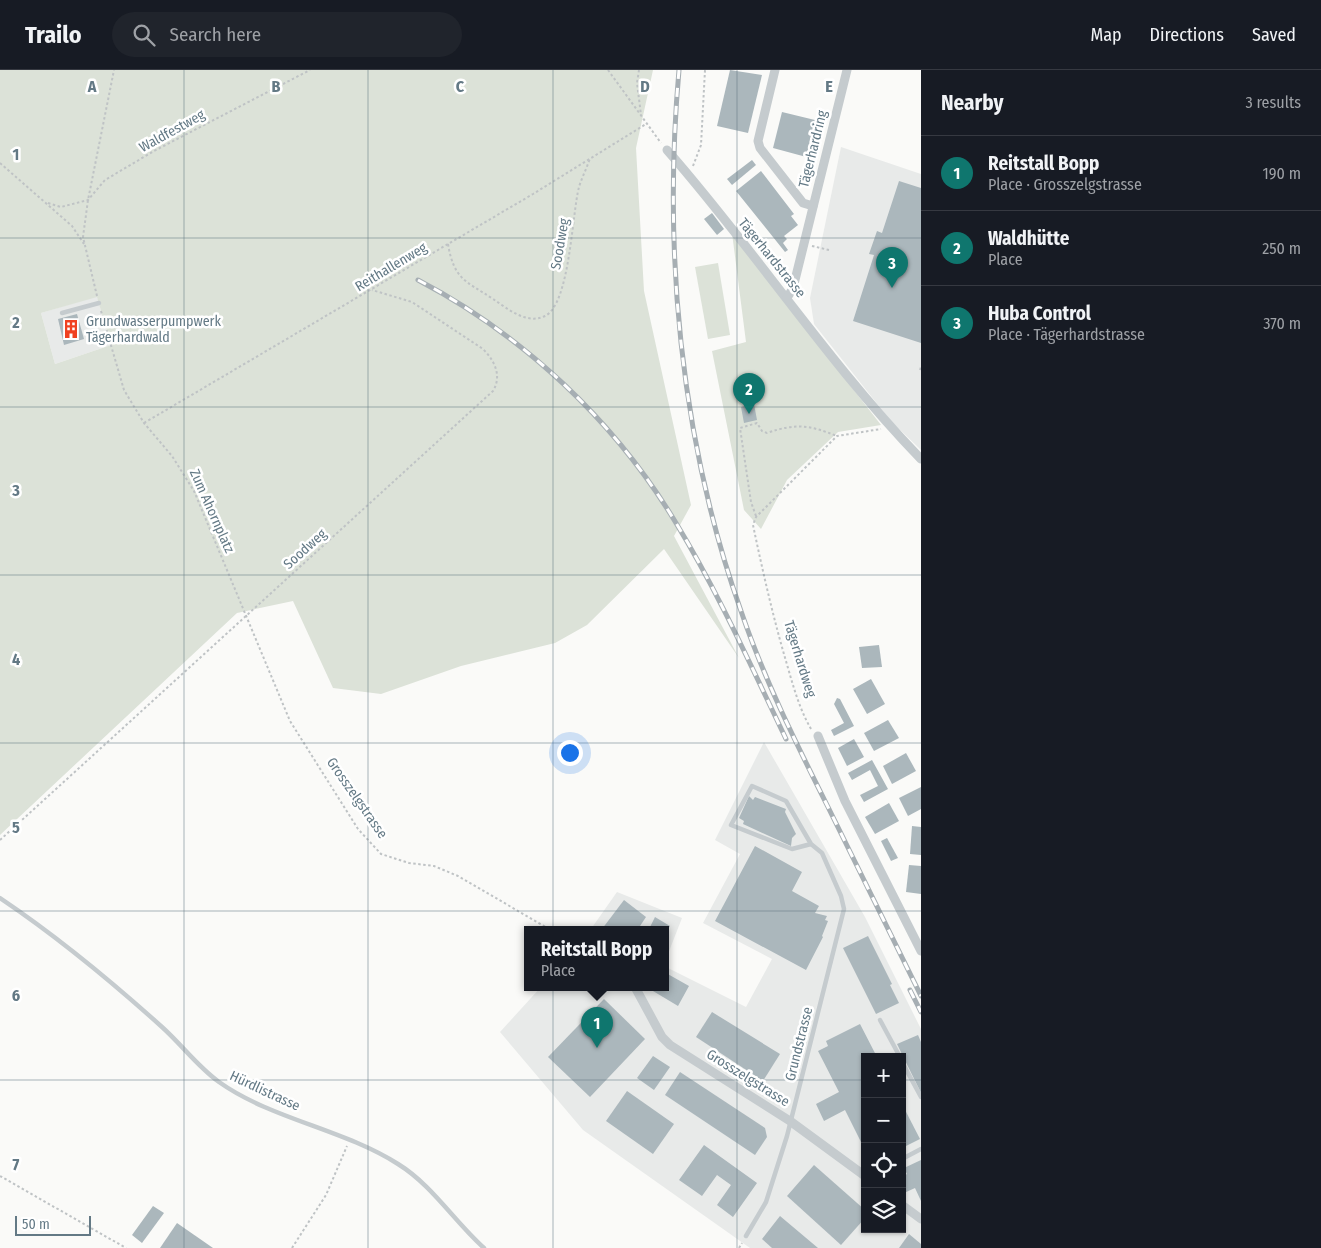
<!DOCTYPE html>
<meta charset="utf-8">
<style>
:root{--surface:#171b24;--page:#20242c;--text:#f1f3f6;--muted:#9ea1a6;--line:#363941;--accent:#0f766e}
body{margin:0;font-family:"Fira Sans Condensed",sans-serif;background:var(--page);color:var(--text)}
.controls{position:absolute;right:15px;bottom:15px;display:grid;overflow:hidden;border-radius:0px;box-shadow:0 1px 4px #0004}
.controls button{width:45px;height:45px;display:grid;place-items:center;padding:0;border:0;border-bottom:1px solid var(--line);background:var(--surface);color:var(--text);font:25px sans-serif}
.scale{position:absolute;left:15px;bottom:12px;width:76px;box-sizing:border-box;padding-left:5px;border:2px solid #637985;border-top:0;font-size:14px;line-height:18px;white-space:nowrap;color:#637985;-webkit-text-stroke:4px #fff;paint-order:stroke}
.you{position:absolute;left:569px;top:682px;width:18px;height:18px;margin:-12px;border:4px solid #fff;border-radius:50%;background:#1a73e8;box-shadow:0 0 0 8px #1a73e833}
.badge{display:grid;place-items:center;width:32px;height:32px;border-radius:50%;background:var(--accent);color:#fff;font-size:16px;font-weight:700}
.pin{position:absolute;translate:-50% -41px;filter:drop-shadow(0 1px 2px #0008)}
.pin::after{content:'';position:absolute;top:26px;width:18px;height:15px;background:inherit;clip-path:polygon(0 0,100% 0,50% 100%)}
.popup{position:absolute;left:524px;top:856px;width:145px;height:65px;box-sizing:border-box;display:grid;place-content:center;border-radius:0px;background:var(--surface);filter:drop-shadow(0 1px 4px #0005);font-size:16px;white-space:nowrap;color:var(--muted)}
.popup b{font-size:19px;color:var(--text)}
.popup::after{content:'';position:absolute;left:50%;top:100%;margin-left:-10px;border:10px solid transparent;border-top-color:var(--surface)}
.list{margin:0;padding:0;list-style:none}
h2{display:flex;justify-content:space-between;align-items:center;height:65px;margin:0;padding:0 20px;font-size:21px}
h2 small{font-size:16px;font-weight:400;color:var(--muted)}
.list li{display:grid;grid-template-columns:32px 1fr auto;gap:15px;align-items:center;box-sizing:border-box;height:75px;padding:0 20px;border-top:1px solid var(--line)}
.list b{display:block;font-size:19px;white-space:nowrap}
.list p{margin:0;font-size:16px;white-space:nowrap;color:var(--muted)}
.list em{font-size:16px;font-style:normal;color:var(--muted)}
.icon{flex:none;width:28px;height:28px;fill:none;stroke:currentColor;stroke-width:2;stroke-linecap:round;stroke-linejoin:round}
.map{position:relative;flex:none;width:921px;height:1178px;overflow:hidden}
header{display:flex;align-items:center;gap:30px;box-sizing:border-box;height:70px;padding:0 25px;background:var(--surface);border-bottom:1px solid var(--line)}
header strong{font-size:24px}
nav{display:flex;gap:28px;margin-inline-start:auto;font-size:18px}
.search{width:350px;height:45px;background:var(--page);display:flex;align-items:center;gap:12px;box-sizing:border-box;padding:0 18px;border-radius:28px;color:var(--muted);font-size:19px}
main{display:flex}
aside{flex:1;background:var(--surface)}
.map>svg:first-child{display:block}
.built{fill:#e8eae9;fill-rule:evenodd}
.green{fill:#dce2d8;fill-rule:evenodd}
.building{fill:#abb7bc}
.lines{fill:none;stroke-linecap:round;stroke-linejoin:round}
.path{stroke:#bfc3c5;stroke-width:2;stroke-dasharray:2.5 2.5;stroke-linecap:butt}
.service{stroke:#c5cbce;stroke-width:4.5}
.minor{stroke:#c5cbce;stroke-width:9}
.rail-casing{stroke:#a6aeb3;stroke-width:5}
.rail{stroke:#fff;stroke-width:3;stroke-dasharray:9;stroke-linecap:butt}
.grid{fill:none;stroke:#637985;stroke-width:1;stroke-opacity:0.55}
.labels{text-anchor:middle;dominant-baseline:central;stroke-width:5;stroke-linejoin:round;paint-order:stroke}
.street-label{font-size:14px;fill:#637985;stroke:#fff}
.poi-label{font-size:14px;fill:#637985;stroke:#fff;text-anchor:start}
.grid-label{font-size:16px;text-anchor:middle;font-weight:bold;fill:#637985;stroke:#fff;stroke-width:5;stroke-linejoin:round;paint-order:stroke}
</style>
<header>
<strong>Trailo</strong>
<div class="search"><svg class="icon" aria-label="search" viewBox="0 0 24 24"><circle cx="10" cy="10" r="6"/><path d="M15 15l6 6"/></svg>Search here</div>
<nav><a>Map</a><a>Directions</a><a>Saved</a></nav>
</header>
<main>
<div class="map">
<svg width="921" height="1178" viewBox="0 0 921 1178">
<rect width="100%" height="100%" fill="#fafaf8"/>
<g class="built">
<polygon points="841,77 921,104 921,380 890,350 814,254 810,228"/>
<polygon points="97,226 111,275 55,294 41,243"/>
<path d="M764,672L865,847L921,959V1178H750L583,1060L500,962L541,917H666V897L746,937L772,889L703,853L740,784L715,770ZM865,987H902V1159H865Z"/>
<polygon points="617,822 682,848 666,889 666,859 591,859"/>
</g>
<g class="green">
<path d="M0,0H653L636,78L644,221L691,435L674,466L739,588L664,479L587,555L555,573L461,596L381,624L333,618L293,531L237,543L0,765ZM97,227L111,275L55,294L41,243Z"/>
<polygon points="732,163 881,355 838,362 787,410 761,459 744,440 712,281 746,272"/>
<polygon points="718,193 730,265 708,269 695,197"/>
</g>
<g class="building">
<polygon points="730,0 762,5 748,63 717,56"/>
<polygon points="782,42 819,51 810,88 773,78"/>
<polygon points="752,90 756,95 732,115 727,109"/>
<polygon points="761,101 794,144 791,146 798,155 784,166 787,169 783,173 788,180 785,182 736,121"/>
<polygon points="899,111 921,118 921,273 853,251 874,185 869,184 877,161 882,163"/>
<polygon points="712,143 724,159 717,165 704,149"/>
<polygon points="77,244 84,269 64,275 58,249"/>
<polygon points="754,334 757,350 744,353 741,337"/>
<polygon points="879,575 882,597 862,598 859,577"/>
<polygon points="871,609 885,634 867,644 853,619"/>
<polygon points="837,628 840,629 854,656 834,666 831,660 844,653 834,634"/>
<polygon points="888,650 899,668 874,681 864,663"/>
<polygon points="854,669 864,687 847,696 838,678"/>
<polygon points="906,683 916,701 892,714 883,696"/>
<polygon points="872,690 888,719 864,732 860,725 878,716 870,700 852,710 848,703"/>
<polygon points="921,717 921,739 908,746 899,728"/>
<polygon points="749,726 753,730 755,727 786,739 785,742 796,764 792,768 791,776 743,754 744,751 739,748"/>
<polygon points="889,733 899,751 875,764 865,747"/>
<polygon points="912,756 921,757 921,785 910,784"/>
<polygon points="887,768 898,788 891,791 881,771"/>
<polygon points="755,776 802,802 792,821 819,836 815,843 827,846 825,850 828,851 822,866 823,867 806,900 715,851"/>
<polygon points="909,795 921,796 921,824 906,822"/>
<polygon points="624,830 646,847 638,859 602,859"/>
<polygon points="655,847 670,856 666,863 666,859 649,859"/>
<polygon points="868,866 892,914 890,915 899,933 876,944 843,878"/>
<polygon points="666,903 689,916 678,936 653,921 656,917 666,917"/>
<polygon points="604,929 645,969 590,1027 548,987"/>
<polygon points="712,942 780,984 763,1011 696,967"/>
<polygon points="860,954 877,987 865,987 865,1080 845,1040 824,1051 816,1034 839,1022 818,981 828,976 826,971"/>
<polygon points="918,965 921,972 921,1023 897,974"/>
<polygon points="653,986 670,997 654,1020 637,1008"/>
<polygon points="680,1002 765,1058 767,1067 755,1085 665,1025"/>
<polygon points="627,1021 674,1054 653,1084 606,1051"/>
<polygon points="902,1034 920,1069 902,1078"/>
<polygon points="704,1075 757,1113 733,1147 717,1135 731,1115 717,1105 702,1126 679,1110"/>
<polygon points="921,1090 921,1131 915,1118 904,1123 902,1119 902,1107 907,1104 904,1098"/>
<polygon points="814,1095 865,1140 865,1148 841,1175 787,1126"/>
<polygon points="153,1136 164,1143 142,1173 132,1165"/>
<polygon points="780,1146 818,1178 772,1178 762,1169"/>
<polygon points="177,1153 213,1178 160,1178"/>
<polygon points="909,1164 921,1174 921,1178 899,1178"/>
</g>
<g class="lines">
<g class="path">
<polyline points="608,0 661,73"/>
<polyline points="639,0 637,13 641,45"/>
<polyline points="0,93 72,156 84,174"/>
<polyline points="693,96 701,75 705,0"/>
<polyline points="48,133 61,137 88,130 105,110 154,81 310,0"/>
<path d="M448,174C454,210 466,211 493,229C508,239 527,255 545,246C570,234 572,143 579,117C582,107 587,98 590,88"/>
<polyline points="812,176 829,180"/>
<polyline points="97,226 83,167 88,130 114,0"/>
<polyline points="101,241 124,320 144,353 172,386 194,421 290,651 358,759 381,784 409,793 434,796 458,806 549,859"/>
<polyline points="920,300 921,297"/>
<polyline points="144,353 533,124 646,54"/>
<path d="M756,446L751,432L740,358L757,353L762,361L767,363C796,353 809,355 837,366"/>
<path d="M811,659C800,640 794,619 788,598C774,551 763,503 753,455L756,447L837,366L881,359"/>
<path d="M0,770L493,321C502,306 495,291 483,279L412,232L372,220"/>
<polyline points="0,1106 126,1178"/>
<polyline points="292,1178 326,1125 347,1076"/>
<polyline points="739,1178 742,1173"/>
</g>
<g class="service">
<polyline points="62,243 99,233"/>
<path d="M0,828C58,867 110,910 162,957C182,975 198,997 219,1012C271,1049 343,1059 398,1094C432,1115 454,1151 484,1178"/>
<polyline points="880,950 900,987"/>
<polyline points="902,992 921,1027"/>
<polyline points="902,1089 921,1079"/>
<polyline points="746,1166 766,1132 787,1066 844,839 841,826 822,783 811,774 786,731 752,716 731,755 792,779 811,774"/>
</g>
<g class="minor">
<polyline points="775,0 758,71 760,78 803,133 813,136"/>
<path d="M667,80C755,180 828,293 921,389"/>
<polyline points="787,228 793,218 847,0"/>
<polyline points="818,666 845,731 921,881"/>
<polyline points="635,917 662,967 670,975 790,1051 865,1106"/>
<polyline points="902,1135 921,1149"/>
</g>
<g class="rail-casing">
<g id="rail">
<path d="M679,0C663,180 680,369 741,541C764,609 796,673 828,737C859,800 890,863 921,926"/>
<path d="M418,210C523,265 615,351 676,453C718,522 751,596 786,669"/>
<polyline points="910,920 921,942"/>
</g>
</g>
<use href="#rail" class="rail"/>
</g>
<path class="grid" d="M184,0V1178M368,0V1178M553,0V1178M737,0V1178M0,168H921M0,337H921M0,505H921M0,673H921M0,841H921M0,1010H865M902,1010H921"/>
<defs>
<g id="building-bare" transform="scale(1.5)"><path d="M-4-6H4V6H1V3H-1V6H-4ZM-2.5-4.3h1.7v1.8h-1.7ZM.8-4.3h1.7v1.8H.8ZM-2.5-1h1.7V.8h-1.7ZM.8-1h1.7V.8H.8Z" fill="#f04121" stroke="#fff" stroke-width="2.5" paint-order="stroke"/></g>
</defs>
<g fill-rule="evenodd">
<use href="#building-bare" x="71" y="259"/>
</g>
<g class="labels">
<g class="street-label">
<text transform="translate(172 61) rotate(-29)">Waldfestweg</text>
<text transform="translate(813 79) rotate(-76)">Tägerhardring</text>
<text transform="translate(560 174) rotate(-80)">Soodweg</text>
<text transform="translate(772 188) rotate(51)">Tägerhardstrasse</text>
<text transform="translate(391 197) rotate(-31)">Reithallenweg</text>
<text transform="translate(212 441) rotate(66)">Zum Ahornplatz</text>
<text transform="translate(305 479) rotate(-42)">Soodweg</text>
<text transform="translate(800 589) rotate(73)">Tägerhardweg</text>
<text transform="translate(357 728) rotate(55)">Grosszelgstrasse</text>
<text transform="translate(799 974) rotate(-76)">Grundstrasse</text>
<text transform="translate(748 1008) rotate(32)">Grosszelgstrasse</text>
<text transform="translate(265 1021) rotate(25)">Hürdlistrasse</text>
</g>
<g class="poi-label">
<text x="86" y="251">Grundwasserpumpwerk<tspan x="86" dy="16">Tägerhardwald</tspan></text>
</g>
</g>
<g class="grid-label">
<text x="92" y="22">A</text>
<text x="276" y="22">B</text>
<text x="460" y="22">C</text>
<text x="645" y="22">D</text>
<text x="829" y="22">E</text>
<text x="16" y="90">1</text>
<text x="16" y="258">2</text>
<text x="16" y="426">3</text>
<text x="16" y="595">4</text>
<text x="16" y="763">5</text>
<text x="16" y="931">6</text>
<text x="16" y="1100">7</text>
</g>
</svg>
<div class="controls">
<button>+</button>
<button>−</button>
<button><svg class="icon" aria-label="locate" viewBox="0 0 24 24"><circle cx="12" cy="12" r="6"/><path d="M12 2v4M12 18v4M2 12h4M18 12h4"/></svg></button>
<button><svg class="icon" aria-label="layers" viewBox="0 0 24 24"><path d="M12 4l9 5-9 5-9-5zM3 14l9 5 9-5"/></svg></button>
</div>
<div class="scale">50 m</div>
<div class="you"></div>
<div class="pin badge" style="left:597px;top:978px">1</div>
<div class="popup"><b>Reitstall Bopp</b>Place</div>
<div class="pin badge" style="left:749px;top:344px">2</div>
<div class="pin badge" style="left:892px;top:218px">3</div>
</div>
<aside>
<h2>Nearby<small>3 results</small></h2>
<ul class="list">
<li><span class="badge">1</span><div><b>Reitstall Bopp</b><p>Place · Grosszelgstrasse</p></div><em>190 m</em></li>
<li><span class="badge">2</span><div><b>Waldhütte</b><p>Place</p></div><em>250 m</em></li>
<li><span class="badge">3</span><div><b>Huba Control</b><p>Place · Tägerhardstrasse</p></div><em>370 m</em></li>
</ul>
</aside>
</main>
